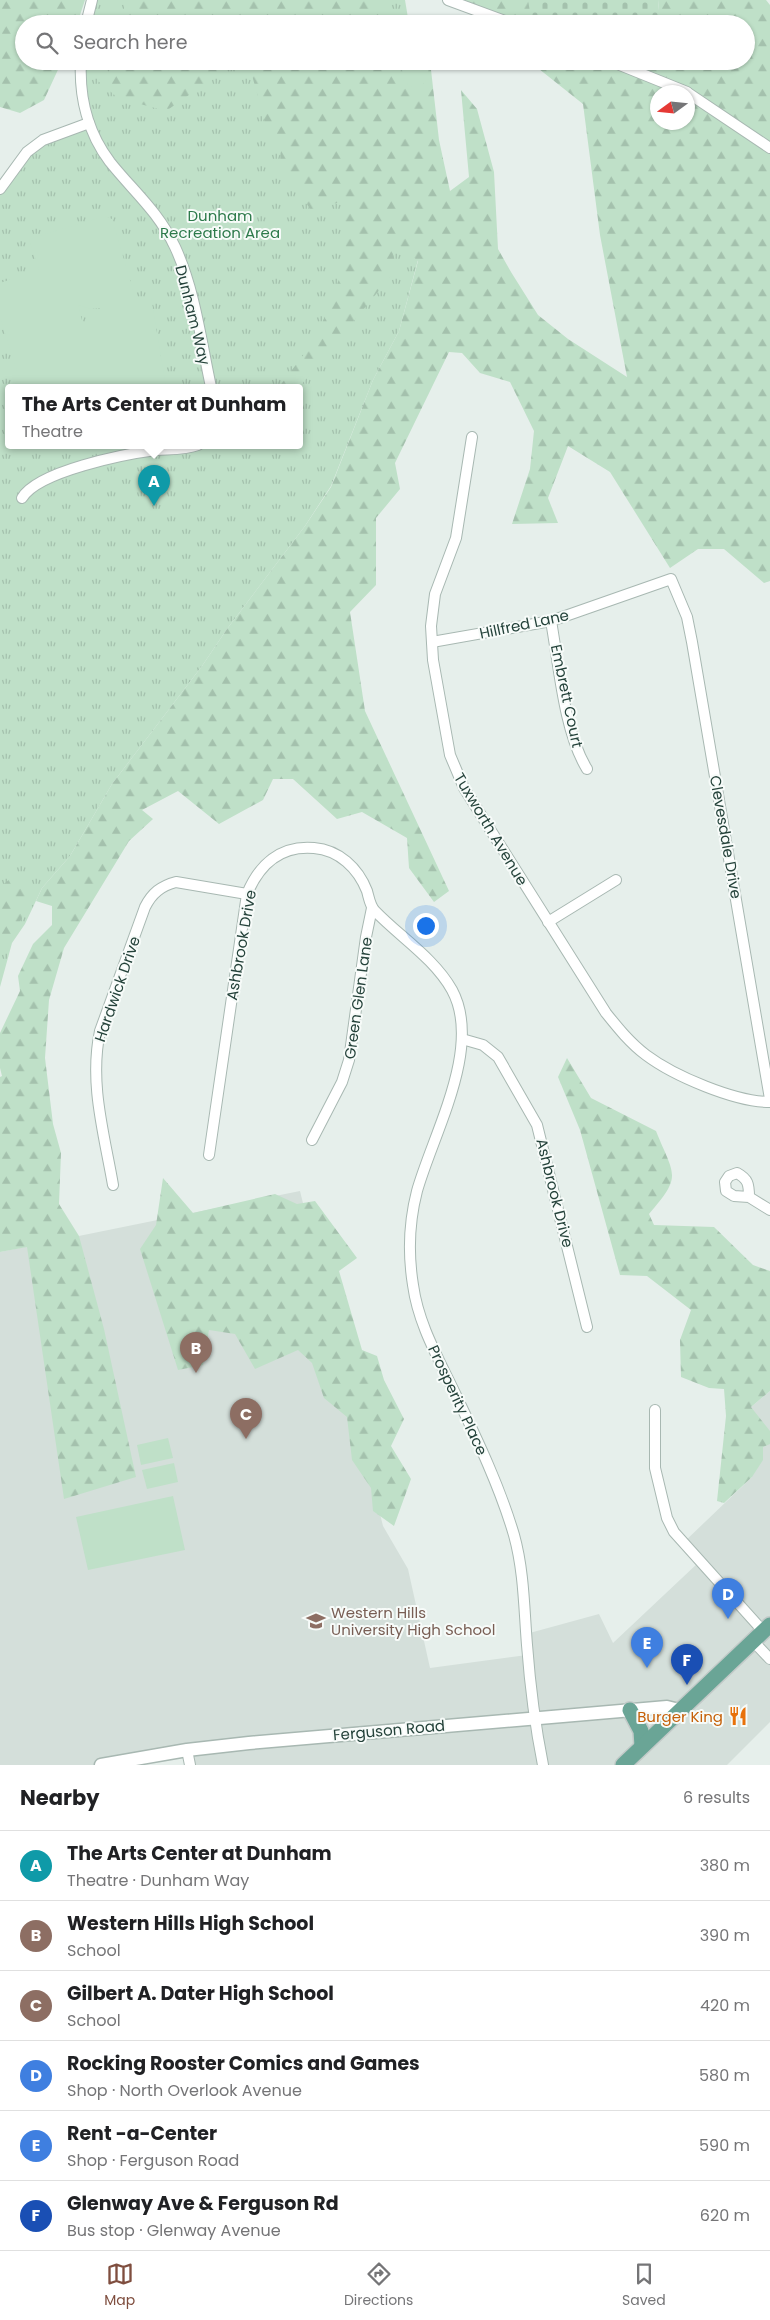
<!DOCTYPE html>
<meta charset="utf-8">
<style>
:root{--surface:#fff;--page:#f2f2f2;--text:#202124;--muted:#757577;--line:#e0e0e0;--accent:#7f4e3f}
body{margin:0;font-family:Poppins,sans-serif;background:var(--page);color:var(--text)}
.compass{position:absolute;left:650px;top:85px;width:45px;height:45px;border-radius:50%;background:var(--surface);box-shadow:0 1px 4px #0004;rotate:255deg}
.you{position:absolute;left:425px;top:925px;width:18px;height:18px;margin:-12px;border:4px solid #fff;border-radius:50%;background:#1a73e8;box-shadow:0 0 0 8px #1a73e833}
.badge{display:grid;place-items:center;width:32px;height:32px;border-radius:50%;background:var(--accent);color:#fff;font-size:16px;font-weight:700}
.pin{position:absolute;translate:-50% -41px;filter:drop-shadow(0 1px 2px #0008)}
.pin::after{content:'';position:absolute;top:26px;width:18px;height:15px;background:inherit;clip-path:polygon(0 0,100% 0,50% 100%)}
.popup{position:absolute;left:5px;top:384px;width:298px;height:65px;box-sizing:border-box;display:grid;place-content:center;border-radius:5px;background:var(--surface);filter:drop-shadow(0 1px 4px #0005);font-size:16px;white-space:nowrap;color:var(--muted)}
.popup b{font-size:19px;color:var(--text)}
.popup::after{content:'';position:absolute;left:50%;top:100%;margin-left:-10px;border:10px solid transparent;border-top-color:var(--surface)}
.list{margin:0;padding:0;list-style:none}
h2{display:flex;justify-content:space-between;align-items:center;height:65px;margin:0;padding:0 20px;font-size:21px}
h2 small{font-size:16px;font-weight:400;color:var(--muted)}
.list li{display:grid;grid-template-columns:32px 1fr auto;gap:15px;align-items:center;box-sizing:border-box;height:70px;padding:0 20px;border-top:1px solid var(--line)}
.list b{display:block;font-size:19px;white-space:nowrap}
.list p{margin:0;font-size:16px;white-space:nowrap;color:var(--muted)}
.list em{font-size:16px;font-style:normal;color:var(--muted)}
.icon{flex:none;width:28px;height:28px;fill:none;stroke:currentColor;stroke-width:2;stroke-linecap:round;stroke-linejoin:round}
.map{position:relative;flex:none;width:770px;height:1765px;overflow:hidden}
.search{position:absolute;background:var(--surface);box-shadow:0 1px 4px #0004;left:15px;right:15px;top:15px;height:55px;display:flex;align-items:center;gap:12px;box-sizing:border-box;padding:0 18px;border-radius:28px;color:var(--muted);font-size:19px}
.sheet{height:485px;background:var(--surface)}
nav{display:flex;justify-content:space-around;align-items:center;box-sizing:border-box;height:70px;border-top:1px solid var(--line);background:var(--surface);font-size:14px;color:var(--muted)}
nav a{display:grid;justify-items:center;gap:2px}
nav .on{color:var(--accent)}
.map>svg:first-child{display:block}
.built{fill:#d4dfda}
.grass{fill:url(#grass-tufts);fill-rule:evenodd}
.forest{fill:url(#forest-firs);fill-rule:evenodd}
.cemetery{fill:url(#cemetery-stones)}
.pitch{fill:#bfe0c8;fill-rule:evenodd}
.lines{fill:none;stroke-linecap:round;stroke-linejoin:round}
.minor-casing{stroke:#a8b8b2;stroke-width:12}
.tertiary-casing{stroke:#a8b8b2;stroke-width:15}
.primary-casing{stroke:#c2cac8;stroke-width:18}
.minor{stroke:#fff;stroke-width:10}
.tertiary{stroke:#fff;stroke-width:12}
.primary{stroke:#6aa596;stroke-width:15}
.labels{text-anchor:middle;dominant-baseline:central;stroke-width:4;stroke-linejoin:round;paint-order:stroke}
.park-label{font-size:15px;fill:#2d7a4b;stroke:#f7fbf9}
.street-label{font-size:15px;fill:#24423a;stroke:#f7fbf9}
.education-label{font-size:15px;fill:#785e54;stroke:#f7fbf9;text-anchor:start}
.food-label{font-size:15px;fill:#c56008;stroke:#f7fbf9;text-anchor:end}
</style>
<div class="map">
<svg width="770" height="1765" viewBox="0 0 770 1765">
<defs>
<pattern id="grass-tufts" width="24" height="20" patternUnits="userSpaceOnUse" patternTransform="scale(1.25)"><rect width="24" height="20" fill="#bfe0c8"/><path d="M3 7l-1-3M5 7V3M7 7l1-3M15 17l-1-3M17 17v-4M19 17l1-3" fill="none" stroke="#a4c1ad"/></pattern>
<pattern id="forest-firs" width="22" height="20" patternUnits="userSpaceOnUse" patternTransform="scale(1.25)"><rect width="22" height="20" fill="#bfe0c8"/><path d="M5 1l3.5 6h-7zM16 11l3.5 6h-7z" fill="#a4c1ad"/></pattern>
<pattern id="cemetery-stones" width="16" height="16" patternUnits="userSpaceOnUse" patternTransform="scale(1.25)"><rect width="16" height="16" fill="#bfe0c8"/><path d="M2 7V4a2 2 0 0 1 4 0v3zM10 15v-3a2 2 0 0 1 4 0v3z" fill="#a4c1ad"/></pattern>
</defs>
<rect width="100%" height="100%" fill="#e6efeb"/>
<polygon class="built" points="300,1191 383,1526 408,1569 430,1668 527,1655 526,1634 599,1614 613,1643 699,1562 682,1544 752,1477 751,1407 770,1391 770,1722 727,1765 190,1765 187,1750 101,1765 0,1765 0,1252"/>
<g class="grass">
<polygon points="93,0 405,0 409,24 86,24"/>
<path d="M81,61H416L418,260L399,331L373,380L331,486L305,526L227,629L202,666L112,784L70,856L42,888L25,924L12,943L0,987V189L27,152L89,123ZM9,387H299V445H9Z"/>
</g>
<g class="forest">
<polygon points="0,0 85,0 77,24 24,24 24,61 62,61 44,100 20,113 0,107"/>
<polygon points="125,0 370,0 386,14 392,24 122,24"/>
<polygon points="448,0 568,0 594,24 513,24"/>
<path d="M658,0H766L770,5V581L764,583L724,549H698L670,568L610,472L568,446L548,498L558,523L512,524L530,469L534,431L510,382L480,373L462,353L449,352L395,463L400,489L376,518V585L350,612L365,711L449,891L434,902L409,868L407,838L362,812L337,819L293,779H273L263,800L219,824L178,791L142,810L153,819L129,841L64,948L49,1000L45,1058L53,1124L61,1153L59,1204L79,1236L104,1329L136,1477L64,1499L27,1247L0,1252V1077L2,1076L0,1068V1033L20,991L18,976L33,944L52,925V906L36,901L42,888L70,856L112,784L202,666L227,629L305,526L331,487L373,380L399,331L418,261L395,242L393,252L395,271L301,385L279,387L317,337L346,261L344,201L311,210L280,166L281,143L269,136L248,61H430L439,140L450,191L469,177L461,90L477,109L494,172L498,249L511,272L538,315L568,339L627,377L600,235L583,104L539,69L538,61H746V24H640L659,10ZM658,92H688V122H658Z"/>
<polygon points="117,61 238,61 166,111 118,98 98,81 116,65"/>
<path d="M10,879L29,886C33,905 14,935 0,947V887Z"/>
<path d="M567,1058L591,1098L656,1131C674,1176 683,1175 649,1214L654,1225L714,1227L753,1265L770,1271V1391L751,1407L770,1431V1444L763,1447V1460L752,1477L724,1503L717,1501L726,1416L724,1389L709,1388L681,1377L680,1340L691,1310L647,1276L620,1275L580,1130L558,1077Z"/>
<polygon points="163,1178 193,1213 275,1194 297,1204 315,1201 357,1258 339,1271 362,1350 377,1356 384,1380 404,1419 391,1446 411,1479 394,1526 373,1511 371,1488 352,1460 347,1417 324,1398 312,1363 298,1350 255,1369 235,1334 209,1330 203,1365 178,1370 140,1249 156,1225"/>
</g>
<polygon class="cemetery" points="528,0 658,0 660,21 659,24 532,24"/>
<g class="pitch">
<polygon points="404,61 422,61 427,67 429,77 422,85 411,87 404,81 402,70 405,66"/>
<path d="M105,216L112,219L135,297H151L166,387H22L0,317V283L39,270L29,239ZM78,305L91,309L101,308L83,324Z"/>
<polygon points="168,1438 173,1458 141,1465 137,1445"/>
<polygon points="174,1463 178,1482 147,1489 142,1470"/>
<polygon points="173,1496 185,1550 88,1570 76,1517"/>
</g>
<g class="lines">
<g class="minor-casing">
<g id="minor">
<polyline points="448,0 513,24"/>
<polyline points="86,24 92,0"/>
<path d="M81,61C79,97 88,133 110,162C134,192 158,211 175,247C195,290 201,341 211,387"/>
<polyline points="610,61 687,92"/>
<polyline points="688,93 770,148"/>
<polyline points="0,189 27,152 43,140 89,123"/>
<path d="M472,437L456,538L435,594L431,626L433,660L450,755L464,788L606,1013C618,1028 630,1043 646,1055C674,1076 735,1102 770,1102"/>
<path d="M22,498C38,471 125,454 156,450C170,449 185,450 198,445"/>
<path d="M551,621C559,665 564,732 587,769"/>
<polyline points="432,642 551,621 671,579 687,617 692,642 770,1099"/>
<polyline points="548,922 616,880"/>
<polyline points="462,1039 483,1045 498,1057 537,1125 587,1327"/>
<polyline points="312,1140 342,1082 349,1060 366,937 372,908"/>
<path d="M209,1155L247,894C259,865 280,845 314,848C339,850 358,868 367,891C369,898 370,906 375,911C400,937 434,958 452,990C483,1047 433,1134 417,1191C409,1222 408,1254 413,1285C418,1322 436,1354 452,1387C475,1435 499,1484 514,1535C524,1571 524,1608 527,1645C530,1685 535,1725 543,1765"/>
<path d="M113,1185C104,1133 89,1083 100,1031L145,907C152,893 161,886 176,882L247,894"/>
<path d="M749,1197C749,1184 748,1179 737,1173L729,1176L725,1182L726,1191L734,1196L749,1197L770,1210"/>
<polyline points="655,1410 655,1468 667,1518 674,1532 763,1631"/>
<polyline points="753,1641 770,1659"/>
<polyline points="187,1750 190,1765"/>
</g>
</g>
<g class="tertiary-casing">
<polyline id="tertiary" points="101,1765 187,1750 249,1743 667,1707 679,1710"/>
</g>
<g class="primary-casing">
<g id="primary">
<polyline points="630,1710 641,1731 642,1746"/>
<polyline points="623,1765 770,1625"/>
</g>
</g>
<use href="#minor" class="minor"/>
<use href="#tertiary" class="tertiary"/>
<use href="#primary" class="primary"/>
</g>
<defs>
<g id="school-bare" transform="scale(1.5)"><path d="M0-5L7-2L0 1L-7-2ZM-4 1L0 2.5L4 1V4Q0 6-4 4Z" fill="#8d6e63" stroke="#f7fbf9" stroke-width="2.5" paint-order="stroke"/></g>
<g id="restaurant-bare" transform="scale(1.5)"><path d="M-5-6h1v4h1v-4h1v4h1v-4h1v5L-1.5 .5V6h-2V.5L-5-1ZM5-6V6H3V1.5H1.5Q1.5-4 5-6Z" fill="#e8710a" stroke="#f7fbf9" stroke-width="2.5" paint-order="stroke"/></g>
</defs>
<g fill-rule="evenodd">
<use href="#school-bare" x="316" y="1621"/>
<use href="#restaurant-bare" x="738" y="1716"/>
</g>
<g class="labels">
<g class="park-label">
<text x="220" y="215">Dunham<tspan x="220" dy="17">Recreation Area</tspan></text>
</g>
<g class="street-label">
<text transform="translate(193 315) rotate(76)">Dunham Way</text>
<text transform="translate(524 624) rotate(-12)">Hillfred Lane</text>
<text transform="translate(567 696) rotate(78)">Embrett Court</text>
<text transform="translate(491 829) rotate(59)">Tuxworth Avenue</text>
<text transform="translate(726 837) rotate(80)">Clevesdale Drive</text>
<text transform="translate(241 945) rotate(-80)">Ashbrook Drive</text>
<text transform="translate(117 989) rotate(-71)">Hardwick Drive</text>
<text transform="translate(358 998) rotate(-82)">Green Glen Lane</text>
<text transform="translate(555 1193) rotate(76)">Ashbrook Drive</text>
<text transform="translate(458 1400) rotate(65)">Prosperity Place</text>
<text transform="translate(389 1730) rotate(-5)">Ferguson Road</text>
</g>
<g class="education-label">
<text x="331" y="1612">Western Hills<tspan x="331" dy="17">University High School</tspan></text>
</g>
<g class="food-label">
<text x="723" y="1716">Burger King</text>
</g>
</g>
</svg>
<svg class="compass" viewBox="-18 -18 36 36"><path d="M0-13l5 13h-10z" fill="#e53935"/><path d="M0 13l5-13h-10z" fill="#757577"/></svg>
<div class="you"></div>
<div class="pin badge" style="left:154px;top:506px;background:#0f9aa8">A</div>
<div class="popup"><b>The Arts Center at Dunham</b>Theatre</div>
<div class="pin badge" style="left:196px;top:1373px;background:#8d6e63">B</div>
<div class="pin badge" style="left:246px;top:1439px;background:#8d6e63">C</div>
<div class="pin badge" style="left:728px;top:1619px;background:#3f7fe0">D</div>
<div class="pin badge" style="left:647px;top:1668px;background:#3f7fe0">E</div>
<div class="pin badge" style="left:687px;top:1685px;background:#1a4fb4">F</div>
<div class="search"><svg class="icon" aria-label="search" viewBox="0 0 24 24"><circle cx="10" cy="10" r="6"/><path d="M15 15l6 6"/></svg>Search here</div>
</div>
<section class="sheet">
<h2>Nearby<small>6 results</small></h2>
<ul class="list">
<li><span class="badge" style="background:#0f9aa8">A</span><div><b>The Arts Center at Dunham</b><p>Theatre · Dunham Way</p></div><em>380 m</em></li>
<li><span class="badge" style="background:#8d6e63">B</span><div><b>Western Hills High School</b><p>School</p></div><em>390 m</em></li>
<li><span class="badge" style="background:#8d6e63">C</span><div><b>Gilbert A. Dater High School</b><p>School</p></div><em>420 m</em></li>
<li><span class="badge" style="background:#3f7fe0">D</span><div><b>Rocking Rooster Comics and Games</b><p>Shop · North Overlook Avenue</p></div><em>580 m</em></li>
<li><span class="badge" style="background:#3f7fe0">E</span><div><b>Rent -a-Center</b><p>Shop · Ferguson Road</p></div><em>590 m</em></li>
<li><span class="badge" style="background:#1a4fb4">F</span><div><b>Glenway Ave &amp; Ferguson Rd</b><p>Bus stop · Glenway Avenue</p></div><em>620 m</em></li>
</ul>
</section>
<nav>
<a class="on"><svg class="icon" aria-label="map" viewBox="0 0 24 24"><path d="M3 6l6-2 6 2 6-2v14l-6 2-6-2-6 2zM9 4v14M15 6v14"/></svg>Map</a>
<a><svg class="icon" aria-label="directions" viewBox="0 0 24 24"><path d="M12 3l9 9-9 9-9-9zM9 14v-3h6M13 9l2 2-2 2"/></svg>Directions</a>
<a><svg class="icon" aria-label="saved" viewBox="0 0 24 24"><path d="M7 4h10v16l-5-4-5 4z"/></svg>Saved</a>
</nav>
